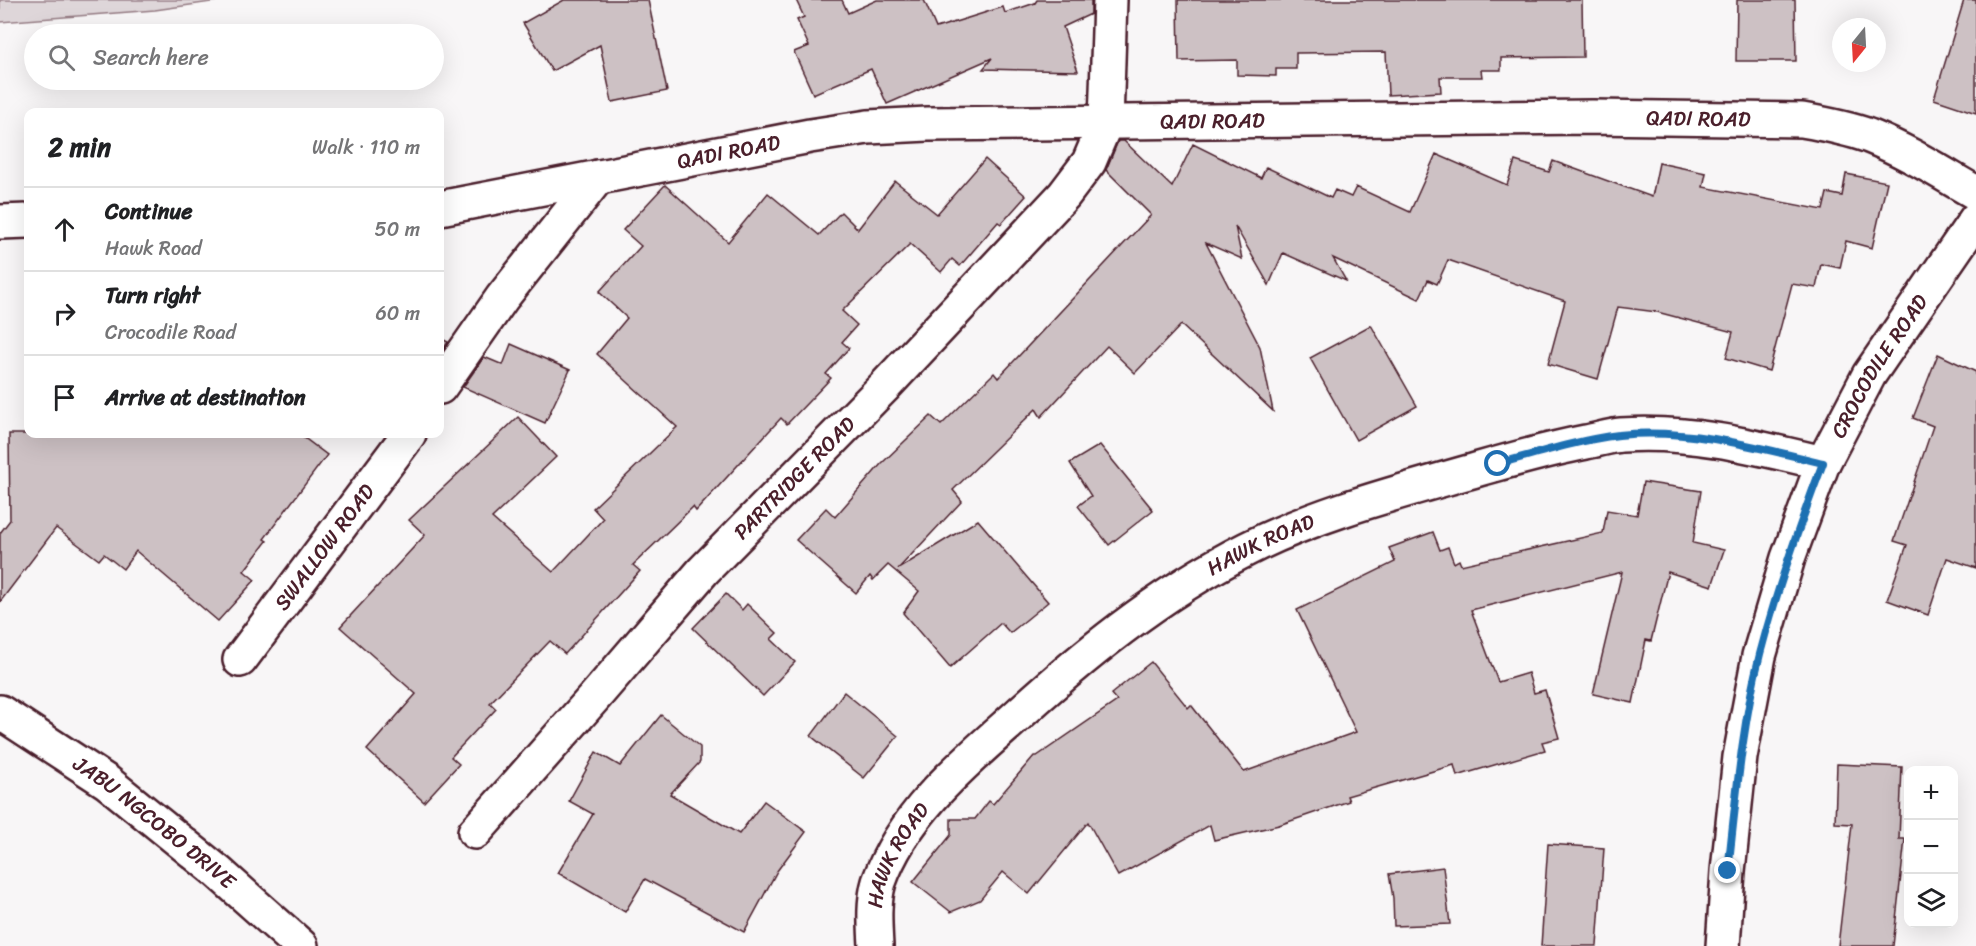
<!DOCTYPE html>
<meta charset="utf-8">
<style>
:root{--surface:#fff;--page:#f6f6f6;--text:#202124;--muted:#757577;--line:#e0e0e0}
body{margin:0;font-family:Sriracha,sans-serif;background:var(--page);color:var(--text)}
.controls{position:absolute;right:18px;bottom:18px;display:grid;overflow:hidden;border-radius:12px;box-shadow:0 6px 24px #0002}
.controls button{width:54px;height:54px;display:grid;place-items:center;padding:0;border:0;border-bottom:2px solid var(--line);background:var(--surface);color:var(--text);font:30px sans-serif}
.compass{position:absolute;left:1832px;top:18px;width:54px;height:54px;border-radius:50%;background:var(--surface);box-shadow:0 6px 24px #0002;rotate:198deg}
.stop{position:absolute;width:18px;height:18px;margin:-14px;border:4px solid #1f6fb2;border-radius:50%;background:#fff}
.stop.end{background:#1f6fb2;border-color:#fff;box-shadow:0 2px 6px #0008}
.list{margin:0;padding:0;list-style:none}
h2{display:flex;justify-content:space-between;align-items:center;height:78px;margin:0;padding:0 24px;font-size:26px}
h2 small{font-size:20px;font-weight:400;color:var(--muted)}
.list li{display:grid;grid-template-columns:39px 1fr auto;gap:18px;align-items:center;box-sizing:border-box;height:84px;padding:0 24px;border-top:2px solid var(--line)}
.list b{display:block;font-size:22px;white-space:nowrap}
.list p{margin:0;font-size:20px;white-space:nowrap;color:var(--muted)}
.list em{font-size:20px;font-style:normal;color:var(--muted)}
.icon{flex:none;width:33px;height:33px;fill:none;stroke:currentColor;stroke-width:2;stroke-linecap:round;stroke-linejoin:round}
.map{position:relative;flex:none;width:1976px;height:946px;overflow:hidden}
.search{position:absolute;background:var(--surface);box-shadow:0 6px 24px #0002;left:24px;top:24px;width:420px;height:66px;display:flex;align-items:center;gap:15px;box-sizing:border-box;padding:0 21px;border-radius:33px;color:var(--muted);font-size:22px}
.panel{position:absolute;background:var(--surface);box-shadow:0 6px 24px #0002;left:24px;top:108px;width:420px;height:330px;border-radius:12px}
.map>svg:first-child{display:block}
.green{fill:#ded6d9;stroke:#947a82;stroke-width:1.5}
.building{fill:#cdc1c4;stroke:#4a1f2b;stroke-width:1.5}
.lines{fill:none;stroke-linecap:round;stroke-linejoin:round}
.minor-casing{stroke:#4a1f2b;stroke-width:38}
.secondary-casing{stroke:#4a1f2b;stroke-width:38}
.minor{stroke:#fff;stroke-width:33}
.secondary{stroke:#fff;stroke-width:33}
.route{stroke:#1f6fb2;stroke-width:8}
.labels{text-anchor:middle;dominant-baseline:central;stroke-width:4.5;stroke-linejoin:round;paint-order:stroke}
.street-label{font-size:21px;fill:#4a1f2b;stroke:#fff}
</style>
<div class="map">
<svg width="1976" height="946" viewBox="0 0 1976 946">
<rect width="100%" height="100%" fill="#f8f6f7"/>
<filter id="ink" filterUnits="userSpaceOnUse"><feTurbulence type="fractalNoise" baseFrequency=".0167" numOctaves="2"/><feDisplacementMap in="SourceGraphic" scale="12" xChannelSelector="R" yChannelSelector="G"/><feConvolveMatrix kernelMatrix="1 2 1 2 8 2 1 2 1" color-interpolation-filters="sRGB"/></filter>
<g filter="url(#ink)">
<polygon class="green" points="0,0 225,0 155,10 0,22"/>
<g class="building">
<polygon points="564,0 648,0 667,91 612,102 600,45 552,71 523,23"/>
<polygon points="796,0 842,0 848,13 877,0 924,0 936,28 1003,7 1005,13 1035,3 1037,0 1091,0 1091,14 1063,27 1078,71 983,69 992,58 887,104 871,69 813,94 794,52 809,46 797,20 804,17"/>
<polygon points="1178,0 1582,0 1583,57 1501,58 1501,70 1481,70 1482,77 1440,77 1441,92 1388,95 1386,52 1296,53 1296,69 1276,69 1276,76 1237,75 1237,60 1179,61"/>
<polygon points="1737,0 1795,0 1796,61 1736,61"/>
<polygon points="1964,0 1976,0 1976,113 1934,99"/>
<polygon points="1118,141 1124,141 1172,187 1193,144 1261,178 1266,167 1331,198 1335,190 1351,197 1356,187 1410,212 1436,154 1507,185 1515,161 1549,172 1553,161 1652,197 1659,163 1706,173 1703,187 1823,210 1827,193 1842,196 1846,174 1887,182 1872,248 1846,241 1840,268 1821,264 1816,288 1792,284 1769,371 1726,358 1733,332 1657,312 1618,307 1598,379 1548,364 1565,301 1448,260 1437,284 1428,280 1419,299 1333,258 1346,281 1283,253 1269,285 1235,226 1242,259 1206,243 1260,347 1273,411 1181,325 1135,373 1107,346 1041,417 1036,409 953,490 962,501 898,569 978,520 1048,602 1010,633 1001,623 950,668 903,613 919,591 888,565 873,580 870,576 856,593 796,540 826,508 835,517 881,464 931,416 941,425 994,373 998,378 1151,215 1106,170"/>
<polygon points="985,159 1026,196 1001,224 998,222 960,266 952,259 941,272 910,244 842,311 857,325 842,342 849,348 826,374 831,378 787,424 781,418 696,511 693,507 633,565 640,571 565,654 550,641 490,703 496,709 451,757 459,764 424,802 367,750 416,694 340,627 425,535 409,520 518,417 556,457 492,518 553,572 603,519 593,508 677,427 597,354 627,318 599,292 641,246 623,230 665,185 728,242 768,193 819,235 841,212 858,229 895,181 937,214"/>
<polygon points="1371,325 1417,406 1356,440 1310,358"/>
<polygon points="440,338 448,342 440,355"/>
<polygon points="511,344 570,370 545,423 463,387 484,357 503,365"/>
<polygon points="1938,354 1976,372 1976,568 1947,558 1928,615 1887,600 1907,545 1894,541 1933,426 1913,418"/>
<polygon points="9,434 299,434 327,455 264,539 267,541 244,571 255,580 218,621 136,551 123,569 104,554 99,560 56,528 0,602 0,533 10,520"/>
<polygon points="1100,445 1153,510 1109,545 1078,506 1091,496 1070,463"/>
<polygon points="1643,482 1701,491 1693,543 1724,550 1712,586 1668,572 1651,641 1646,640 1633,703 1593,694 1622,572 1471,610 1498,682 1528,673 1534,693 1545,690 1559,738 1542,742 1545,750 1457,776 1454,765 1347,796 1349,801 1279,825 1214,840 1210,825 1118,876 1088,822 1029,894 1003,872 980,900 951,912 913,882 951,835 951,819 975,819 989,801 993,804 1034,756 1037,756 1117,701 1111,694 1151,662 1188,708 1191,705 1244,772 1356,732 1297,610 1395,562 1389,548 1433,532 1440,550 1448,547 1454,563 1459,560 1461,565 1603,533 1607,510 1637,515"/>
<polygon points="726,594 742,610 747,604 777,633 771,639 795,662 763,696 693,628"/>
<polygon points="844,692 898,736 864,778 811,736"/>
<polygon points="661,715 700,747 700,762 670,794 739,834 764,801 806,832 777,871 744,932 645,879 625,912 558,873 593,814 569,801 596,752 620,766"/>
<polygon points="1837,764 1902,767 1899,839 1905,839 1893,946 1838,946 1852,824 1835,823"/>
<polygon points="1548,844 1604,848 1597,946 1541,946"/>
<polygon points="1443,867 1450,924 1394,926 1393,898 1389,874"/>
</g>
<g class="lines">
<g class="minor-casing">
<g id="minor">
<path id="s1" d="M440,208L810,136L868,127L928,124L1592,117L1802,120C1825,124 1847,128 1869,136C1907,151 1941,173 1976,193"/>
<polyline points="0,222 28,221"/>
<polyline points="440,387 502,298 598,177"/>
<path id="s2" d="M240,660L409,434"/>
<path id="s3" d="M475,832L599,692L703,571L884,387L1064,195L1089,162L1106,122L1110,0"/>
<path id="s4" d="M876,946C875,926 873,902 879,882C902,817 957,769 1007,725C1080,658 1158,594 1247,549C1320,512 1400,492 1479,469C1514,459 1550,449 1586,442C1598,440 1609,436 1621,435C1690,430 1756,447 1823,463"/>
<path id="s5" d="M1723,946L1728,871L1740,757L1759,656L1788,558L1823,463L1869,375L1976,219"/>
</g>
</g>
<g class="secondary-casing">
<g id="secondary">
<path id="s6" d="M0,712L107,782L218,872L301,946"/>
</g>
</g>
<use href="#minor" class="minor"/>
<use href="#secondary" class="secondary"/>
</g>
</g>
<g class="lines" filter="url(#ink)">
<path class="route" d="M1498,464C1538,453 1578,440 1619,435C1688,428 1757,447 1823,463C1799,526 1777,589 1760,654C1742,725 1736,799 1728,871"/>
</g>
<g class="labels">
<g class="street-label">
<text stroke="none"><textPath href="#s1" startOffset="1266">QADI ROAD</textPath></text>
<text stroke="none"><textPath href="#s1" startOffset="780">QADI ROAD</textPath></text>
<text stroke="none"><textPath href="#s1" startOffset="294">QADI ROAD</textPath></text>
<text stroke="none"><textPath href="#s5" startOffset="608">CROCODILE ROAD</textPath></text>
<text stroke="none"><textPath href="#s3" startOffset="477">PARTRIDGE ROAD</textPath></text>
<text stroke="none"><textPath href="#s4" startOffset="582">HAWK ROAD</textPath></text>
<text stroke="none"><textPath href="#s2" startOffset="141">SWALLOW ROAD</textPath></text>
<text stroke="none"><textPath href="#s6" startOffset="190">JABU NGCOBO DRIVE</textPath></text>
<text stroke="none"><textPath href="#s4" startOffset="96">HAWK ROAD</textPath></text>
</g>
</g>
</svg>
<div class="controls">
<button>+</button>
<button>−</button>
<button><svg class="icon" aria-label="layers" viewBox="0 0 24 24"><path d="M12 4l9 5-9 5-9-5zM3 14l9 5 9-5"/></svg></button>
</div>
<svg class="compass" viewBox="-18 -18 36 36"><path d="M0-13l5 13h-10z" fill="#e53935"/><path d="M0 13l5-13h-10z" fill="#757577"/></svg>
<div class="stop" style="left:1498px;top:464px"></div>
<div class="stop end" style="left:1728px;top:871px"></div>
<div class="search"><svg class="icon" aria-label="search" viewBox="0 0 24 24"><circle cx="10" cy="10" r="6"/><path d="M15 15l6 6"/></svg>Search here</div>
<section class="panel">
<h2>2 min<small>Walk · 110 m</small></h2>
<ul class="list">
<li><svg class="icon" aria-label="ahead" viewBox="0 0 24 24"><path d="M12 20V5M6 11l6-6 6 6"/></svg><div><b>Continue</b><p>Hawk Road</p></div><em>50 m</em></li>
<li><svg class="icon" aria-label="right" viewBox="0 0 24 24"><path d="M7 20v-9h11M14 6l5 5-5 5"/></svg><div><b>Turn right</b><p>Crocodile Road</p></div><em>60 m</em></li>
<li><svg class="icon" aria-label="arrive" viewBox="0 0 24 24"><path d="M6 21V4h12l-3 4 3 4H6"/></svg><div><b>Arrive at destination</b></div></li>
</ul>
</section>
</div>
